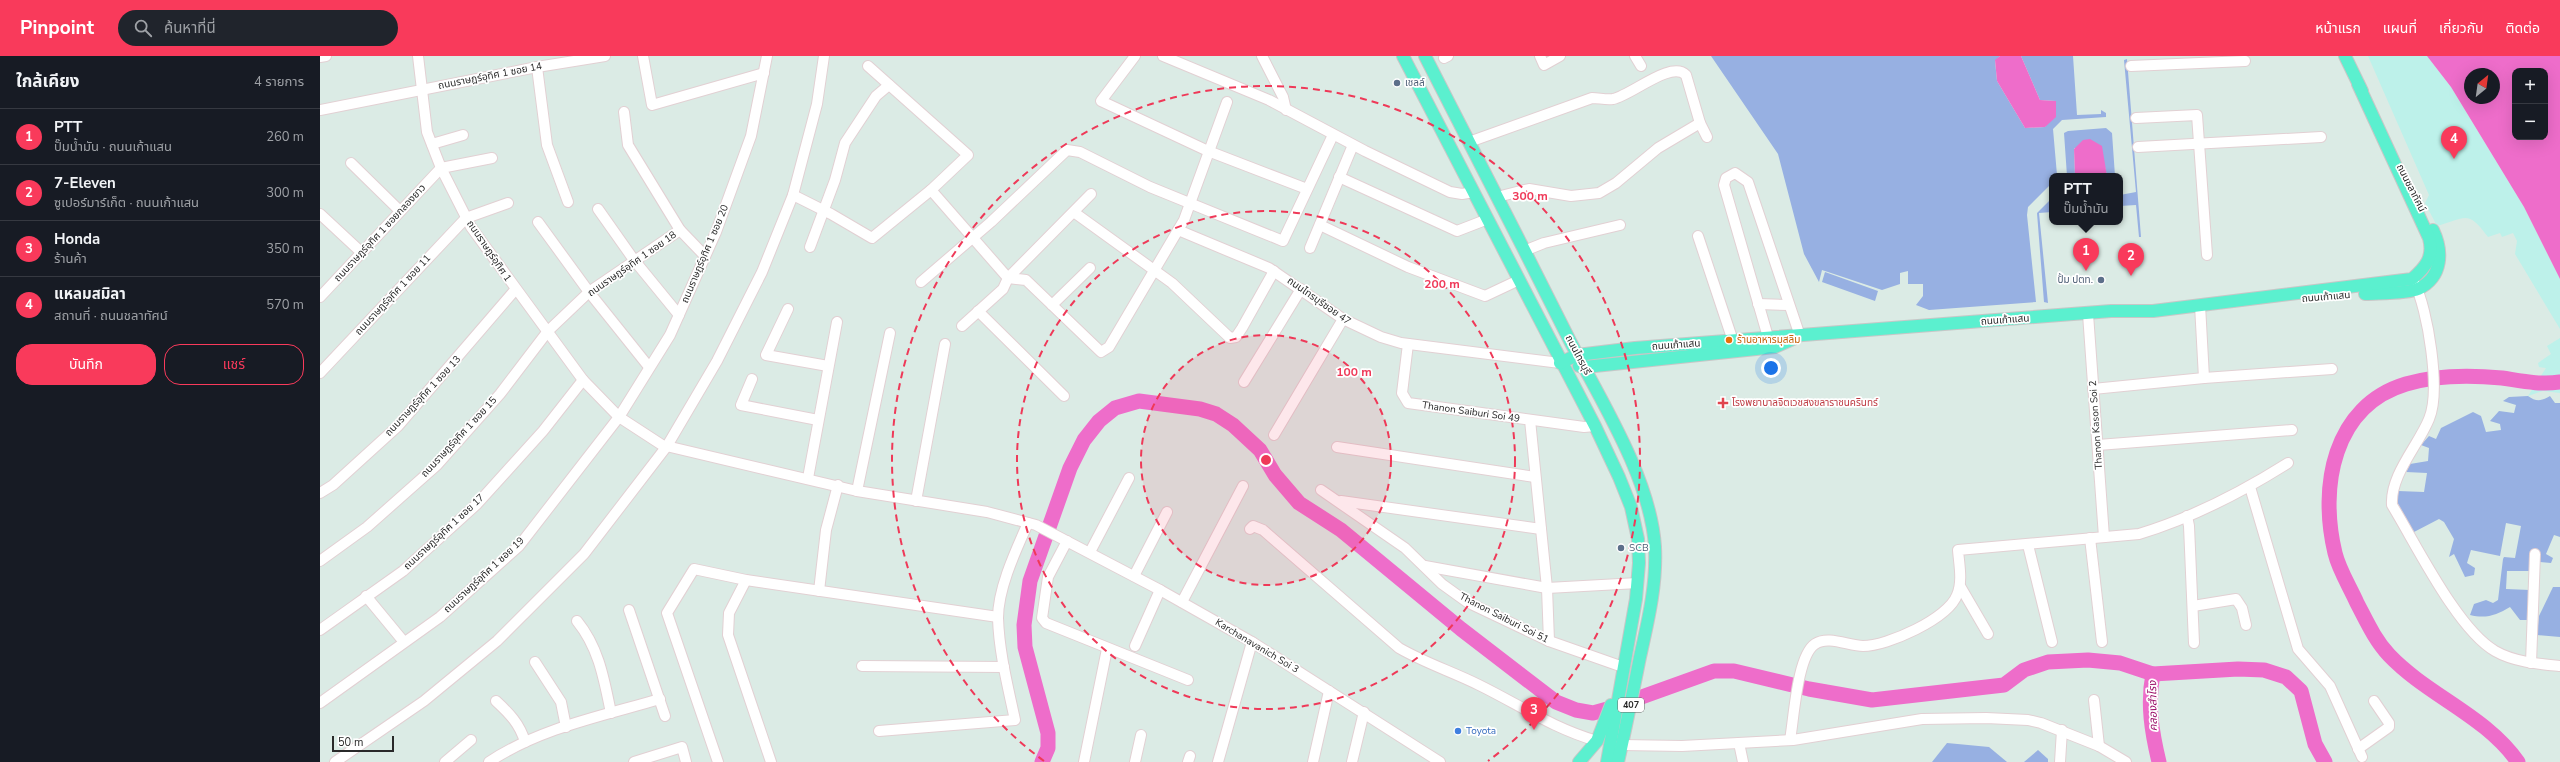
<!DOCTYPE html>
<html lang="th">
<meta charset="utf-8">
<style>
:root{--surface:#171b24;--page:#20242c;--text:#f1f3f6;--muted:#9ea1a6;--line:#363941;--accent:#f93a5b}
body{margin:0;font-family:"Nunito Sans","Noto Sans Thai",sans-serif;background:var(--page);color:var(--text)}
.controls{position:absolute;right:12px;top:12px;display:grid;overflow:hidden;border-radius:8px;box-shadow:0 4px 16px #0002}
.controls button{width:36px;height:36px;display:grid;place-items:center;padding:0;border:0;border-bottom:1px solid var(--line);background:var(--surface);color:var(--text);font:20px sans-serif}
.compass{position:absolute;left:2144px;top:12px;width:36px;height:36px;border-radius:50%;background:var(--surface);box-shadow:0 4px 16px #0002;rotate:29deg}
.scale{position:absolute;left:12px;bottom:10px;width:62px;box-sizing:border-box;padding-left:4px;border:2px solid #292929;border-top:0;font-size:11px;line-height:14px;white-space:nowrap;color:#292929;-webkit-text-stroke:3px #fff;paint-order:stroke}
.you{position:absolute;left:1451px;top:312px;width:14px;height:14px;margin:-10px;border:3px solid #fff;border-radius:50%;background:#1a73e8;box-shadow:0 0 0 6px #1a73e833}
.badge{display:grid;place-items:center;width:26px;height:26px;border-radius:50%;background:var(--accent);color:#fff;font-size:13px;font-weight:700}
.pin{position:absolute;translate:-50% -33px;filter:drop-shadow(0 1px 2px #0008)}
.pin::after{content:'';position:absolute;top:21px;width:14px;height:12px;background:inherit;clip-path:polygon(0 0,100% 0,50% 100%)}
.popup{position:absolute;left:1729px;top:117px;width:74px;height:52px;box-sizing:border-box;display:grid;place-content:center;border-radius:8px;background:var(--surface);filter:drop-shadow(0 1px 3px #0005);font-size:13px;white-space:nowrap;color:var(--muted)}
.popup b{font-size:15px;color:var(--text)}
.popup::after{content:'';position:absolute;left:50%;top:100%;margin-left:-8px;border:8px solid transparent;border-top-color:var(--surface)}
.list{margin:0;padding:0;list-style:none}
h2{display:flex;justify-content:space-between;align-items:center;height:52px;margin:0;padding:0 16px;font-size:17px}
h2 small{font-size:13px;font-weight:400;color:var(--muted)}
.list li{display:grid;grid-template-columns:26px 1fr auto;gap:12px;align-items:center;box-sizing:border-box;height:56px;padding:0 16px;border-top:1px solid var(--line)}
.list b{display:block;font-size:15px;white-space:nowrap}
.list p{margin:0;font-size:13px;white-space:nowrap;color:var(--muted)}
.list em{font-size:13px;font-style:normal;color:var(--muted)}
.actions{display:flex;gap:8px;padding:12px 16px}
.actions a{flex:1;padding:9px 0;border:1px solid var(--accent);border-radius:16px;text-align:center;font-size:14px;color:var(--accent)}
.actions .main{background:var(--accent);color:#fff}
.icon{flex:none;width:22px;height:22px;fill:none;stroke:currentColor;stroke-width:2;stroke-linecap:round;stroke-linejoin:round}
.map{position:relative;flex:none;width:2240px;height:706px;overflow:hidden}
header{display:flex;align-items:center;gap:24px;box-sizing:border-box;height:56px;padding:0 20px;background:var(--accent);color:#fff}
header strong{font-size:19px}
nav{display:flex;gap:22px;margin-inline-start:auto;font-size:14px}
.search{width:280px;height:36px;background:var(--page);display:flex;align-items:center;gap:10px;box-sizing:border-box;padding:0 14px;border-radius:22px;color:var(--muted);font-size:15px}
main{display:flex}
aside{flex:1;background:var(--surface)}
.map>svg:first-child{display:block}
.green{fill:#97b0e2}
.sand{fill:#bdf1ea}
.water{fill:#ee6dca;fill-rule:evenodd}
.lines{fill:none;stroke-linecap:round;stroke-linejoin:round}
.river{stroke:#ee6dca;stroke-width:15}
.minor-casing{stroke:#e2d0d3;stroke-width:12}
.major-casing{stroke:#c7c7c7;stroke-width:14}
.minor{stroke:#fff;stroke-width:10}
.major{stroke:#5bf0cf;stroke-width:12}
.ring{fill:none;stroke:#ef3958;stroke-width:2;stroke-dasharray:7 5}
.service-dot{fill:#5c6f8a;stroke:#fff;stroke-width:1.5}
.food-dot{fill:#e8710a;stroke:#fff;stroke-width:1.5}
.health-dot{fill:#e0444e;stroke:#fff;stroke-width:1.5}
.shop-dot{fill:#3f7fe0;stroke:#fff;stroke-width:1.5}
.labels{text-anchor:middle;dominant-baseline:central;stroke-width:3.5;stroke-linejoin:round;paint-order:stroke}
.shield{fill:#fff;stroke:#696969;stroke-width:1}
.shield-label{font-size:9px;font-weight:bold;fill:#292929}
.street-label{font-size:10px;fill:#292929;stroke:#fff}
.service-label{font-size:10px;fill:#4e5e75;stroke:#fff;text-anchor:start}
.food-label{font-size:10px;fill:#c56008;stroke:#fff;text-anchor:start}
.health-label{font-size:10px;fill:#be3a42;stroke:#fff;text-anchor:start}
.shop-label{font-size:10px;fill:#366cbe;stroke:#fff;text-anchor:start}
.water-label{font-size:11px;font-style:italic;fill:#990d67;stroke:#fff}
.centre{fill:#ef3958;stroke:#fff;stroke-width:2}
.ring-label{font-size:12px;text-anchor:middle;font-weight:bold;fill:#ef3958;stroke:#fff;stroke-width:3.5;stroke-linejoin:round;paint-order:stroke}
</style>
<header>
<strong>Pinpoint</strong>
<div class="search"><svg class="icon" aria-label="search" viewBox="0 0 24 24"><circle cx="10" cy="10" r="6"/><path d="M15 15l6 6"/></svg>ค้นหาที่นี่</div>
<nav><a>หน้าแรก</a><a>แผนที่</a><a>เกี่ยวกับ</a><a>ติดต่อ</a></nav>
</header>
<main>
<aside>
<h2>ใกล้เคียง<small>4 รายการ</small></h2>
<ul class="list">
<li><span class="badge">1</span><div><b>PTT</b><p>ปั๊มน้ำมัน · ถนนเก้าแสน</p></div><em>260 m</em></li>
<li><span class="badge">2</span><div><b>7-Eleven</b><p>ซูเปอร์มาร์เก็ต · ถนนเก้าแสน</p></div><em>300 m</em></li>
<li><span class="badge">3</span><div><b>Honda</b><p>ร้านค้า</p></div><em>350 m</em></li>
<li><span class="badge">4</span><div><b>แหลมสมิลา</b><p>สถานที่ · ถนนชลาทัศน์</p></div><em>570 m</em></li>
</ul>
<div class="actions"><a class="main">บันทึก</a><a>แชร์</a></div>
</aside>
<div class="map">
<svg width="2240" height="706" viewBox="0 0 2240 706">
<rect width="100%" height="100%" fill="#dbebe5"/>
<g class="green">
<polygon points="1391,0 1680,0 1675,5 1677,25 1705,72 1725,71 1736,45 1720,44 1701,0 1753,0 1757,59 1781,58 1781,54 1786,57 1786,61 1742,64 1733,73 1737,119 1732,120 1732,127 1708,151 1707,159 1716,246 1609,254 1596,249 1603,240 1603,228 1588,228 1588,215 1580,217 1580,228 1562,234 1502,214 1499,226 1484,198 1458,98"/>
<polygon points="1807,3 1821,181 1819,181 1816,149 1800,150 1800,139 1816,136 1804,4"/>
<polygon points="1786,72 1792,77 1795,120 1787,120 1785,111 1754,92 1755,120 1747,120 1744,77 1748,75"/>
<polygon points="1732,142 1732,156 1719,157 1728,247 1724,246 1717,157"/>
<polygon points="1505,216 1558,235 1555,245 1502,226"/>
<path d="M2208,340C2216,346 2222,345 2230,340L2235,347H2240V481L2234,479L2226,498L2233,502L2231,507L2220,506L2218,497L2211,515H2187L2186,533L2210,534V564H2200L2190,551C2177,559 2166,563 2150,559L2154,548L2166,544L2173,547L2178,544L2183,503L2184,501L2195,502L2201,470L2186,467L2180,500L2151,494L2147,507L2155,512L2154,519L2145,521L2134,498L2129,501L2134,483L2124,466L2119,463L2094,476L2078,448V435L2104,436L2107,417L2086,416L2090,408L2108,405L2109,392L2101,389L2109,380L2116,383L2121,372L2153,356L2161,360L2166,376L2181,374L2180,368L2170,365L2179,355L2194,357L2196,349L2183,345L2189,341Z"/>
<polygon points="2233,531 2240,531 2240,581 2217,579 2219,560"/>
<polygon points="1627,687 1669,691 1687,706 1612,706"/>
<polygon points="1718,694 1728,703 1728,706 1704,706"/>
</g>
<g class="sand">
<path d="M2048,0H2107L2131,31L2204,151L2240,223V273L2195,198L2197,185L2193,177L2182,181L2180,177L2168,181C2148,154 2147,161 2117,170L2105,147L2109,139Z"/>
<polygon points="2240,282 2240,337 2223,335 2208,340 2226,312 2219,311 2218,307 2231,298 2227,290"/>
</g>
<g class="water">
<polygon points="1680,0 1701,0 1720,44 1736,45 1736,61 1725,71 1705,72 1677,25 1675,4"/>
<path d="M2107,0H2240V223L2204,151L2131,31ZM2195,15H2225V81H2195ZM2150,18H2174V42H2150Z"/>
<polygon points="1770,83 1782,90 1787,120 1755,120 1754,93 1763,84"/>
</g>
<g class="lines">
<g class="river">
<path d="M1833,618C1827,648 1832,677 1839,706"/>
<polyline points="722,706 728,692 728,677 705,591 704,569 710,525 750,412 764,384 779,365 795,352 819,345 880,353 896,358 913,369 940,394 955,419 979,447 1021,474 1141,573 1236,646 1256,654 1273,657 1291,652 1394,615 1414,615 1489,633 1552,644 1684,629 1704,614 1728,606 1768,604 1800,607 1833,618 1918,613 1944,614 1966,621 1981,635 1995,688 2005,706"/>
<path d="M2198,706C2165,659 2108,640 2069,599C2055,584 2047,566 2037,547C2030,531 2019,514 2015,497C1999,431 2013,350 2086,328C2116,319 2151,319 2182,322C2202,325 2220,329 2240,326"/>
</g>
<g class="minor-casing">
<g id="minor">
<polyline points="98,0 107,76 121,112 151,171 263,324 299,361 342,389 537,435 667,456 716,469 840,534 932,586 1120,706"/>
<polyline points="323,0 332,49 444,17"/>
<polyline points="815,0 781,45 888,95 987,133"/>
<polyline points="843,0 949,44 1045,95 1130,136 1142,138 1154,136"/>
<polyline points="942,0 963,41 966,54"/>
<polyline points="1220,0 1224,9 1240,0"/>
<polyline points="1315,0 1321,10"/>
<polyline points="0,1 6,0"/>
<polyline points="1124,2 1128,0"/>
<polyline points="1811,10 1925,5"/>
<polyline points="217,11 227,89 248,146"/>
<polyline points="0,54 217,11 285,0"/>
<polyline points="304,56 308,89 360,174 385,200"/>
<polyline points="1816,62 1877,59 1887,199"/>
<polyline points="1380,67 1387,81"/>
<path d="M1149,86L1272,42C1279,42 1286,44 1293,43C1312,39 1351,4 1366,19L1380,67L1338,92L1296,127L1279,137L1251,140L1209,133L1177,141"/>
<polyline points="112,88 143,79"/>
<polyline points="1818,91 2001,81"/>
<polyline points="31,107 80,155"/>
<polyline points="1019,121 1137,175 1168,163"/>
<polyline points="611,134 688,222 683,233 642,270"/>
<polyline points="771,138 688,222 706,224 781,296 789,291 864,164 907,46"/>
<polyline points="473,139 511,158 552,182 611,134 648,99 548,10"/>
<polyline points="278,153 314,204 359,259"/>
<polyline points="755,157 852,227 910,282 916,281 922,272 954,215"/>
<polyline points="0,158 42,197"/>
<polyline points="218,166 269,236 329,311"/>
<polyline points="1000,169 1088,211 1165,240 1199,224"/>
<polyline points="858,174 949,212 1023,263 1061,281 1081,287 1240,307"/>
<polyline points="1378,180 1413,285"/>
<polyline points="490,191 515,124 525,87 556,40 569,29"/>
<polyline points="990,192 1033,89"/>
<polyline points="1204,195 1224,187 1300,169"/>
<polyline points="601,226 671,166 747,94 760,96 830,131 963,185 1013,79"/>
<path d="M2094,226C2108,253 2121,335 2109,363C2098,390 2070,419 2072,449C2096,488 2137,573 2175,595C2194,606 2219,608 2240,610"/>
<polyline points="0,241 121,112 172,102"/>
<polyline points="1438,248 1469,249"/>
<polyline points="732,249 770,212"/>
<polyline points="1880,249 1884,322"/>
<polyline points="468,253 446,299 508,310"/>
<polyline points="658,255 744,340"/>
<polyline points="1768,258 1784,481"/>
<polyline points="1448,281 1404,129 1406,122 1415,117 1428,126 1480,280"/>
<polyline points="1088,288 1082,337 1088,347 1264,371 1275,370"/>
<polyline points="0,317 146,162 188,147"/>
<polyline points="432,323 421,349 498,364"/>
<polyline points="924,326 981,233"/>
<polyline points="1773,333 1884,322 2012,313"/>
<polyline points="1210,364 1227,532 1229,585"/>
<polyline points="954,379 1023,263"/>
<polyline points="1778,389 1972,374"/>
<polyline points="1017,391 1215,421"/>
<polyline points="488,422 517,266"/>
<polyline points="1930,431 1978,593 2010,630 2042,701"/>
<polyline points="1001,434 1085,492 1122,528 1147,546 1229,585 1303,611"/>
<polyline points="537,435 570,277"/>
<polyline points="0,437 13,429 78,370 195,234"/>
<polyline points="596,445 625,288"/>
<polyline points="1021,445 1221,473"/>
<polyline points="1867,460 1869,470 1874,587"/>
<path d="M930,473L933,470L943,474L1079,592C1105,607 1133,616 1159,629C1200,649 1232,672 1277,685"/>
<polyline points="1770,482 1782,586"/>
<polyline points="747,485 728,521 722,562 726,567 868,624"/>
<polyline points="1708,489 1732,586"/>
<polyline points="770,496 809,422"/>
<polyline points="0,505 47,471 117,409 180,338 228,275 269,236 360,174"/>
<polyline points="1105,510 1227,532 1318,527"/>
<polyline points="814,520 847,456"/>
<polyline points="426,524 409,557 408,579 451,706"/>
<polyline points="1640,530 1668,578"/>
<polyline points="499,535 506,474 518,429"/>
<polyline points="46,540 84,586"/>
<polyline points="862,546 923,430"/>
<polyline points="1873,550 1916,543 1922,552 1926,569"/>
<polyline points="309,554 345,660"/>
<path d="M257,565C279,592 284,623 291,657"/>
<polyline points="0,574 83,515 157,448 223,375 263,324"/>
<polyline points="815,590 840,534"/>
<polyline points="215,606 241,646 246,671"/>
<polyline points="2211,607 2215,498"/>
<polyline points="542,610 684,611"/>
<polyline points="1774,644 1779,690"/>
<path d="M176,645C189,657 200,668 205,686"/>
<polyline points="0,647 120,561 199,490 299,361 350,279 396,176 431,80 447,0"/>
<path d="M559,675L695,664C688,631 679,596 678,562C678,532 696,494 708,467"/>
<path d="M1470,684C1474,662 1477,600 1495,588C1508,579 1529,590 1543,590C1567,590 1628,563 1637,539C1643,525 1639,508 1638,494L1819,478C1872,462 1922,436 1968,407"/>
<polyline points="1419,687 1423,706"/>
<polyline points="1302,689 1362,690 1473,684 1602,663 1666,662 1708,664 1721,667 1779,690 1806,706"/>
<polyline points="2038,693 2069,671 2069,667 2054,645"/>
<polyline points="15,706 104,645 177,585 264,498 347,390 397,305 442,216 473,139 497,48 504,0"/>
<polyline points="125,706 151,684"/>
<path d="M169,706C220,672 282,660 340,643"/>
<polyline points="314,706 362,691 366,706"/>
<polyline points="398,706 347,557 374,513 426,524 678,561"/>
<polyline points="764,706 787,593"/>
<polyline points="815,706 821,679"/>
<polyline points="868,706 870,700"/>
<polyline points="898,706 932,586"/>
<polyline points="993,706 1009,635"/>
<polyline points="1032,706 1044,656"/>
<polyline points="1740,706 1742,674"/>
</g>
</g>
<g class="major-casing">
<g id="major">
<polyline points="1083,0 1275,370 1299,421 1311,451 1318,483 1319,507 1316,543 1287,706"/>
<path d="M1105,0C1154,95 1203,191 1251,287C1282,346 1331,424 1335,491C1337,528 1328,565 1320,601C1313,636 1306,671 1298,706"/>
<polyline points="2025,0 2042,35"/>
<path d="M2045,238C2058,237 2086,238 2098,233C2123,221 2123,195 2113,174"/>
<path d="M1240,307L1257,299L1315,292L1791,255H1833L2092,223C2106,211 2114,201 2109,182L2038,28"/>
<polyline points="1259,310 1265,311 1455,291 1475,282"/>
<polyline points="1259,706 1277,685 1291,649"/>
</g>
</g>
<use href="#minor" class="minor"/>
<use href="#major" class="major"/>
</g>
<circle cx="946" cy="404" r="125" fill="#ef3958" fill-opacity=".12"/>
<g class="ring">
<circle cx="946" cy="404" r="125"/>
<circle cx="946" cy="404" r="249"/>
<path d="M724 705A374 374 0 1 1 1168 705"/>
</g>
<g class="service-dot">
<circle cx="1077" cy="27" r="4"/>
<circle cx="1781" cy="224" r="4"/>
<circle cx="1301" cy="492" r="4"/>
</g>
<circle class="food-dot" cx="1409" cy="284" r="4"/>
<path class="health-dot" d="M1401 341h4v4h4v4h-4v4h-4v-4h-4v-4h4z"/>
<circle class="shop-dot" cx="1138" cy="675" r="4"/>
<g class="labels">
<rect class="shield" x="1298" y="642" width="26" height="14" rx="3"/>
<g class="shield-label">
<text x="1311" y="649">407</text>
</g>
<g class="street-label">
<text transform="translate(170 20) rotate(-11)">ถนนราษฎร์อุทิศ 1 ซอย 14</text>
<text transform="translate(2091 132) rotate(63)">ถนนชลาทัศน์</text>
<text transform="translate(60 177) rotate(-47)">ถนนราษฎร์อุทิศ 1 ซอยกลองยาว</text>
<text transform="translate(169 195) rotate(56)">ถนนราษฎร์อุทิศ 1</text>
<text transform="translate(385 198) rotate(-67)">ถนนราษฎร์อุทิศ 1 ซอย 20</text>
<text transform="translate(312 208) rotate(-35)">ถนนราษฎร์อุทิศ 1 ซอย 18</text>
<text transform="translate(73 239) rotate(-47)">ถนนราษฎร์อุทิศ 1 ซอย 11</text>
<text transform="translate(2006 241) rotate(-5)">ถนนเก้าแสน</text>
<text transform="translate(999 245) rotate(35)">ถนนไทรบุรีซอย 47</text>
<text transform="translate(1685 264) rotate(-4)">ถนนเก้าแสน</text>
<text transform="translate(1356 289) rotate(-4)">ถนนเก้าแสน</text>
<text transform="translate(1258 299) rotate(62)">ถนนไทรบุรี</text>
<text transform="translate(103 340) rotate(-47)">ถนนราษฎร์อุทิศ 1 ซอย 13</text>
<text transform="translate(1151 356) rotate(8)">Thanon Saiburi Soi 49</text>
<text transform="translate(1776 369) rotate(-94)">Thanon Kason Soi 2</text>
<text transform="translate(139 381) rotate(-47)">ถนนราษฎร์อุทิศ 1 ซอย 15</text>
<text transform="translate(124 476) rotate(-43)">ถนนราษฎร์อุทิศ 1 ซอย 17</text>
<text transform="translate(164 519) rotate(-43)">ถนนราษฎร์อุทิศ 1 ซอย 19</text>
<text transform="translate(1184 562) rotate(27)">Thanon Saiburi Soi 51</text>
<text transform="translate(937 590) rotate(31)">Karchanavanich Soi 3</text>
</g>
<g class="service-label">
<text x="1085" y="27">เชลล์</text>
<text x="1773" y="224" text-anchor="end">ปั้ม ปตท.</text>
<text x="1309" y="492">SCB</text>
</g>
<g class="food-label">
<text x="1417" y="284">ร้านอาหารมุสลิม</text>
</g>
<g class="health-label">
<text x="1412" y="347">โรงพยาบาลจิตเวชสงขลาราชนครินทร์</text>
</g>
<g class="shop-label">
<text x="1146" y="675">Toyota</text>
</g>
<g class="water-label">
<text transform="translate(1833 650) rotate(-91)">คลองสำโรง</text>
</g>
</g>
<circle cx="946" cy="404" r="6" class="centre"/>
<g class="ring-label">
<text x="1210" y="144">300 m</text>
<text x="1122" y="232">200 m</text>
<text x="1034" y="320">100 m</text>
</g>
</svg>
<div class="controls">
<button>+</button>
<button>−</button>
</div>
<svg class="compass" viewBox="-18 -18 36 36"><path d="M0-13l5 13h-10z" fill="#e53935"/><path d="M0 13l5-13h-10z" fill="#9ea1a6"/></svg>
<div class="scale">50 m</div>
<div class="you"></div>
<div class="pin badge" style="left:1766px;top:215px">1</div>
<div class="popup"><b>PTT</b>ปั๊มน้ำมัน</div>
<div class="pin badge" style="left:1811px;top:220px">2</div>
<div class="pin badge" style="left:1214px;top:674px">3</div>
<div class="pin badge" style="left:2134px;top:103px">4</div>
</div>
</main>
